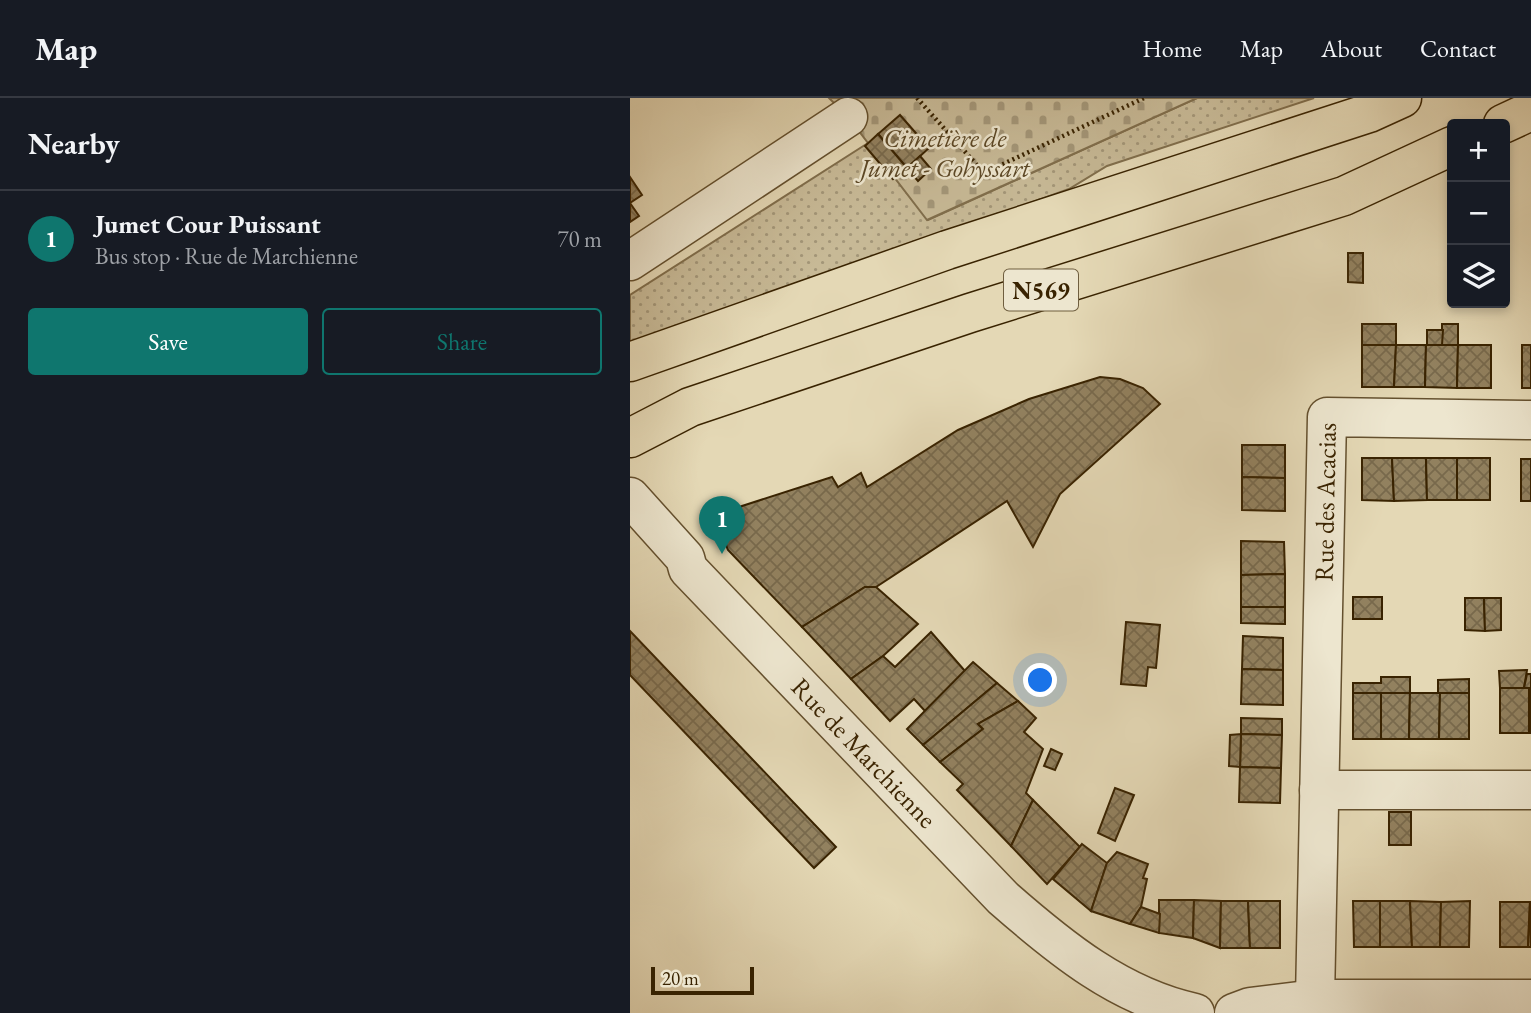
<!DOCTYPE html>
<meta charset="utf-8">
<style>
:root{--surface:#171b24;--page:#242831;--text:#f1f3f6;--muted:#9ea1a6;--line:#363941;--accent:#0f766e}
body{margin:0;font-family:"EB Garamond",serif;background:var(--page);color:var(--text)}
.controls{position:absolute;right:21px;top:21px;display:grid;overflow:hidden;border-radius:7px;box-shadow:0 4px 10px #0003}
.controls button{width:63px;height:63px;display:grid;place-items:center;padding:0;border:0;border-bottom:2px solid var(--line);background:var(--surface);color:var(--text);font:35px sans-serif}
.scale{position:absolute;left:21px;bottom:18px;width:103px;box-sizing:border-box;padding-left:7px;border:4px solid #392301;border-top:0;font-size:19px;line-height:24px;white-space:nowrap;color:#392301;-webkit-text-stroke:5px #ede6cf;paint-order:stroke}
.you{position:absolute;left:411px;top:583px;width:24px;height:24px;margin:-18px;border:5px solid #fff;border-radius:50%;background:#1a73e8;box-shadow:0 0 0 10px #1a73e833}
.badge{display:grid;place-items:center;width:46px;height:46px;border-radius:50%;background:var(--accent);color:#fff;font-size:23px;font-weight:700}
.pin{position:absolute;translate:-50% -58px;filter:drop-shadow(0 2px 4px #0008)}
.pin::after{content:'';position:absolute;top:37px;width:24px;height:21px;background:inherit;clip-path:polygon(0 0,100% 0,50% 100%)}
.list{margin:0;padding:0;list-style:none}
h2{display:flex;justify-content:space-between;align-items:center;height:91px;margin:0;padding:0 28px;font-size:30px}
h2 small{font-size:23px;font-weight:400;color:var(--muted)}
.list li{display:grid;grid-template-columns:46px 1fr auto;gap:21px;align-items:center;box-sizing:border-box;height:98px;padding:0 28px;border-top:2px solid var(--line)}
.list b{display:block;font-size:26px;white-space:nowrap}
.list p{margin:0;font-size:23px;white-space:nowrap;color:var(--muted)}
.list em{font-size:23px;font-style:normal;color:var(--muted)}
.actions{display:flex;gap:14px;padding:21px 28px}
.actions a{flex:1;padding:16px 0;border:2px solid var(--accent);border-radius:7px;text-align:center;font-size:24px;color:var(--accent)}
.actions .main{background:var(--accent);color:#fff}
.icon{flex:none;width:38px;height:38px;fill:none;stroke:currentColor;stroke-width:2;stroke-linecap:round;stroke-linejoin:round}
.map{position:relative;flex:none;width:901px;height:915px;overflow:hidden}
header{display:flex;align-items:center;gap:42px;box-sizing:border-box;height:98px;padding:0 35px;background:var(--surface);border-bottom:2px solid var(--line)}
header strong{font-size:33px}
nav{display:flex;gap:38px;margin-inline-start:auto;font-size:24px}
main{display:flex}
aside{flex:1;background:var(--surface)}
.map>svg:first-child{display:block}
.grass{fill:url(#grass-dots);stroke:#806e4c;stroke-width:2}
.cemetery{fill:url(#cemetery-stones);stroke:#806e4c;stroke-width:2}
.building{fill:url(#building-cross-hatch);stroke:#392301;stroke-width:2}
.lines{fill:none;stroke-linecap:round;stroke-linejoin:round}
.minor-casing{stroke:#64502e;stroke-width:41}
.highway-casing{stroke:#392301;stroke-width:41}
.path{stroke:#392301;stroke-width:4.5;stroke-dasharray:2 3.5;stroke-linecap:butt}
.minor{stroke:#ede6cf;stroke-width:38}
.highway{stroke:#e4d8b5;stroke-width:38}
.labels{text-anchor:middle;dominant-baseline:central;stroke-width:5;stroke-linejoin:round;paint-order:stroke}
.shield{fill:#ede6cf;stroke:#6f5e3f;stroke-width:2}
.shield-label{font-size:24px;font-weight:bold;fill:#392301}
.park-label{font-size:26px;font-style:italic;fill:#5c4826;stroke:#ede6cf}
.street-label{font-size:26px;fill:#392301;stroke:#ede6cf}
</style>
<header>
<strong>Map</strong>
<nav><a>Home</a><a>Map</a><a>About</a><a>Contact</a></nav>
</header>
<main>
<aside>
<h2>Nearby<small></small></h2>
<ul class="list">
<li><span class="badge">1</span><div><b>Jumet Cour Puissant</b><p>Bus stop · Rue de Marchienne</p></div><em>70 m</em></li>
</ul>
<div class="actions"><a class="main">Save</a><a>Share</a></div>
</aside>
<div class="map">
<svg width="901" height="915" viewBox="0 0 901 915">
<defs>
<pattern id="grass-dots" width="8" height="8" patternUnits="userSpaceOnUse" patternTransform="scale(1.75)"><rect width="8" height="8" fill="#c7b996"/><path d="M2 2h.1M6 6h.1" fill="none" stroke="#a39678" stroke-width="1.8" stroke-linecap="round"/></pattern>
<pattern id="cemetery-stones" width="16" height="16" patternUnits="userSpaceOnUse" patternTransform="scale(1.75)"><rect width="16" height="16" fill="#c7b996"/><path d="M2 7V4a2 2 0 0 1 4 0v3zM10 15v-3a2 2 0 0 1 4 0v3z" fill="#a39678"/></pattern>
<pattern id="building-cross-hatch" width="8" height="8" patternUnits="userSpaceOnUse" patternTransform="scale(1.75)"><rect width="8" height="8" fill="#92815f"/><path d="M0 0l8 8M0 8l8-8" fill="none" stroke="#78694c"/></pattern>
</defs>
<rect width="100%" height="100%" fill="#e4d8b5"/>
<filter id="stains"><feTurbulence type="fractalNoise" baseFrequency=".00286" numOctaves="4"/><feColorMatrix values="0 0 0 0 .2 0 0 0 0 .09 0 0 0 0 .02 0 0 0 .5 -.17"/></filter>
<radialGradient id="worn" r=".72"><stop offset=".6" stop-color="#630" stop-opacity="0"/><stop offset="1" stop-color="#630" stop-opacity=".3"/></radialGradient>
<polygon class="grass" points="567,0 684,0 477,68 439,91 0,248 0,197 238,45 298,122"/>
<polygon class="cemetery" points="199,0 567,0 297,122 218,19"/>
<g class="building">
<polygon points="270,17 299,50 277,70 248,36"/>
<polygon points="248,36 277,70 263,81 235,48"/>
<polygon points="290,58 301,71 288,83 277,70"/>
<polygon points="0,79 12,97 0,105 9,118 0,124"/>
<polygon points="718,155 733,155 733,185 718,184"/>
<rect x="732" y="226" width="34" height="21"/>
<rect x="812" y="226" width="16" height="21"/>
<polygon points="797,232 813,232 812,247 797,247"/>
<polygon points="732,247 766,247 764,289 732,289"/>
<polygon points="766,247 796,247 795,289 764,289"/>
<polygon points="796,247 828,247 827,290 795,289"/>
<polygon points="828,247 861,247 861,290 827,290"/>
<rect x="892" y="247" width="9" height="43"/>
<polygon points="470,279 490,281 513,290 530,306 430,396 403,449 377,403 246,489 235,489 172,529 98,452 94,442 95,433 86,432 89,419 98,422 103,412 112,408 202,379 208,389 231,375 237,389 328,332 399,301"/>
<polygon points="612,347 655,347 655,380 612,379"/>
<polygon points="732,360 762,360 764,403 732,402"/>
<polygon points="762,360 796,360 797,402 764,403"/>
<polygon points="796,360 827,360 827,402 797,402"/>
<rect x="827" y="360" width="33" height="42"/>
<rect x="891" y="361" width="10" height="42"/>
<polygon points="612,379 655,380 655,413 612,412"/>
<polygon points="611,443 654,444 655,476 611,477"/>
<polygon points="655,476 655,509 611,509 611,477"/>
<polygon points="235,489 246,489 288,526 253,558 221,581 172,529"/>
<rect x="723" y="499" width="29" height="22"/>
<polygon points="835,500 854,500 855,533 835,532"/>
<polygon points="854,500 871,500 871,532 855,533"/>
<polygon points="611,509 655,509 655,526 611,525"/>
<polygon points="496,524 530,527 526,570 518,569 516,588 491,586"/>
<polygon points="0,533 206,749 184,770 0,577"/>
<polygon points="301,534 335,573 295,613 284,601 260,623 221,581 253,558 265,569"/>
<polygon points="613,538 653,540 653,572 612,571"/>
<polygon points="343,564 367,585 293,647 277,631"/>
<polygon points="612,571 653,572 653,607 611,606"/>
<polygon points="897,572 894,590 870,590 869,573"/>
<polygon points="897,576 901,576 901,590 894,590"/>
<polygon points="751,579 780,579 780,595 723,595 723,585 751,585"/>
<polygon points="839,581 839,595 808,595 808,582"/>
<polygon points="367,585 388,603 348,626 353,631 310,664 293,647"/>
<rect x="870" y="590" width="29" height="45"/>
<rect x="899" y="590" width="2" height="45"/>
<rect x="723" y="595" width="28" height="46"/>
<polygon points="751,595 780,595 779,641 751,641"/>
<polygon points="780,595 810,595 809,641 779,641"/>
<polygon points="810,595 839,595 839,641 809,641"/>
<polygon points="388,603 406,620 394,634 413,651 396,695 403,702 381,748 327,692 333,686 310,664 353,631 348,626"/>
<polygon points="611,620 652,621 652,637 611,636"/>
<polygon points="611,636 652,637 651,670 610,669"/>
<polygon points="611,636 610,669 599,668 600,637"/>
<polygon points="421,651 432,656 425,672 414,668"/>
<polygon points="610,669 651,670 650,705 609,704"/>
<polygon points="485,690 504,697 485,743 468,735"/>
<polygon points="403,702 450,749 417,786 381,748"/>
<rect x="759" y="714" width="22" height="33"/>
<polygon points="452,746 477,765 461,813 423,781"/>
<polygon points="487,754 518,766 513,780 517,781 511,809 500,826 461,813 477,765"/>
<polygon points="529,802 564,802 563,840 529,835"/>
<polygon points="564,802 591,803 590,850 563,840"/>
<polygon points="591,803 618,803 620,850 590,850"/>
<polygon points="618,803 650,803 650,850 620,850"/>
<polygon points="723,803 750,803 750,849 724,849"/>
<polygon points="750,803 780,803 782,849 750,849"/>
<polygon points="780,803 811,804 810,849 782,849"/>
<polygon points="840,803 839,849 810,849 811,804"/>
<polygon points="870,804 900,804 898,849 870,849"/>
<polygon points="900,804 901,849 898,849"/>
<polygon points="511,809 530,816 529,835 500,826"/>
</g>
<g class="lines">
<g class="minor-casing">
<g id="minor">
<polyline points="0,163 218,19"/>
<path id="s1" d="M0,399L55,460L58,471L373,800C430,850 490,899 565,915"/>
<polyline points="689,692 901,692"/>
<path id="s2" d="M685,901L697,319L901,322"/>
<polyline points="604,915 620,909 685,901 901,901"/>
</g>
</g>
<g class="highway-casing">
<g id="highway">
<polyline points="873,26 901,13"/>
<polyline points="0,264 317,152 739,15 772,0"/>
<polyline points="0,340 60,309 340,215 714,98 822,48"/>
</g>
</g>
<polyline class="path" points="287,0 354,75 514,0"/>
<use href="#minor" class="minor"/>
<use href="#highway" class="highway"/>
</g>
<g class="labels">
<rect class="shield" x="374" y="171.5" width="74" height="41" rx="5"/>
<g class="shield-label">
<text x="411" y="192">N569</text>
</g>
<g class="park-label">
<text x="315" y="40">Cimetière de<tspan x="315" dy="30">Jumet - Gohyssart</tspan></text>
</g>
<g class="street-label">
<text stroke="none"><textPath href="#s2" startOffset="497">Rue des Acacias</textPath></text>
<text stroke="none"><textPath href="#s1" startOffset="348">Rue de Marchienne</textPath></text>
</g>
</g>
<rect width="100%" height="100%" filter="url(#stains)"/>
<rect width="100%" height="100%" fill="url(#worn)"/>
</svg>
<div class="controls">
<button>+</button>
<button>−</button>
<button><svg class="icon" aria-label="layers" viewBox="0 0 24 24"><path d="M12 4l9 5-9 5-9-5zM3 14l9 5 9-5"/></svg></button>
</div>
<div class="scale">20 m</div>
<div class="you"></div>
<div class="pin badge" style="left:92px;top:456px">1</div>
</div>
</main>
